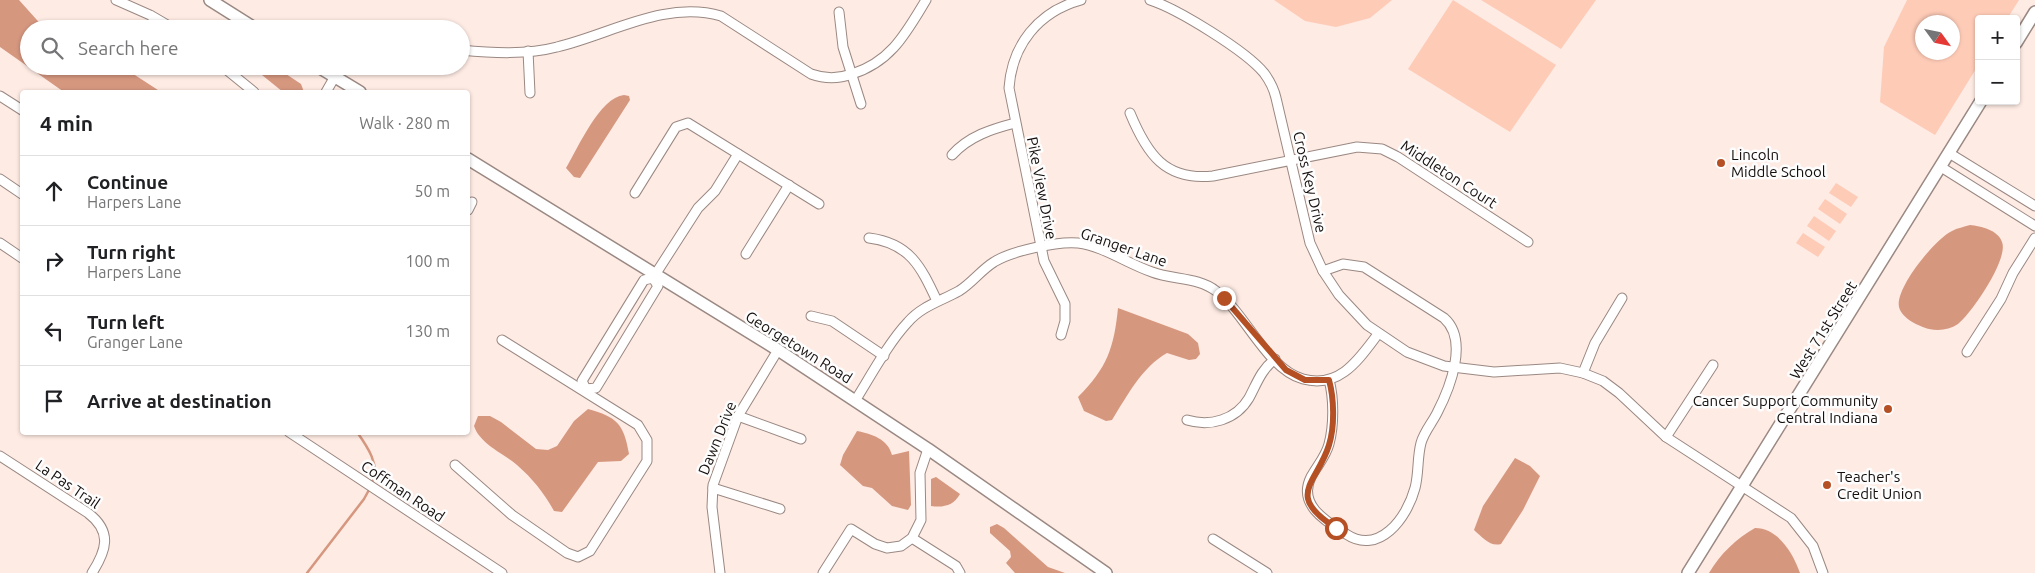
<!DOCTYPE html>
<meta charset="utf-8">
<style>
:root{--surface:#fff;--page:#f2f2f2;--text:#202124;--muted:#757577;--line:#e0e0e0}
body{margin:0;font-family:Ubuntu,sans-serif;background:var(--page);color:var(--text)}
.controls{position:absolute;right:15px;top:15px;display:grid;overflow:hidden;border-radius:5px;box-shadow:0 1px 4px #0004}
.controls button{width:45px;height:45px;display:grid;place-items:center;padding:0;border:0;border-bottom:1px solid var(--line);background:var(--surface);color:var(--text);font:25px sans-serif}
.compass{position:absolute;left:1915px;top:15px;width:45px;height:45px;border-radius:50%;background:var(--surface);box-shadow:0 1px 4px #0004;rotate:123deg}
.stop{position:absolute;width:15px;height:15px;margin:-11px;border:4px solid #b54f24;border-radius:50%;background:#fff}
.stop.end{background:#b54f24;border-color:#fff;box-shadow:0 1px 5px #0008}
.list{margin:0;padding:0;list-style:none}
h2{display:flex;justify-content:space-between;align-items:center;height:65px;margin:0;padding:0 20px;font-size:21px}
h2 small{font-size:16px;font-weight:400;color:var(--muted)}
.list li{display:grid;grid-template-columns:32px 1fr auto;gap:15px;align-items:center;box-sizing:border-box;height:70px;padding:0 20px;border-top:1px solid var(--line)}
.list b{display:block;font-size:19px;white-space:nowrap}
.list p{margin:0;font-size:16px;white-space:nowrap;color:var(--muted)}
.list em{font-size:16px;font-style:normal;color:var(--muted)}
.icon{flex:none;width:28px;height:28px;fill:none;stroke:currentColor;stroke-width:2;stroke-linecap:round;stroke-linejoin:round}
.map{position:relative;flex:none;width:2035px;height:573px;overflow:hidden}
.search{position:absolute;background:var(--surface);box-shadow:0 1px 4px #0004;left:20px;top:20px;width:450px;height:55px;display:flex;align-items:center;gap:12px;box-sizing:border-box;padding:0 18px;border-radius:28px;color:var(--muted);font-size:19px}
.panel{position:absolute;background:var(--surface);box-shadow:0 1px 4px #0004;left:20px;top:90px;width:450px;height:345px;border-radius:5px}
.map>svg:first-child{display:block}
.green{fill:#fecbb7;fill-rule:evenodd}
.water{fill:#d6977f}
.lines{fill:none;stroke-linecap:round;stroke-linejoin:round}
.stream{stroke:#d6977f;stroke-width:2.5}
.minor-casing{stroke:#9a8882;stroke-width:11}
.major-casing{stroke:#9a8882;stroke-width:14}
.minor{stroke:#fff;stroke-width:9}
.major{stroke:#fff;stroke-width:11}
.route{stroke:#b54f24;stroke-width:6}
.poi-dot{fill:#b54f24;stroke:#fdfdfd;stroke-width:2}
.labels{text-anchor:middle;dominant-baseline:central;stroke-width:5;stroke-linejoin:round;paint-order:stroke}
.poi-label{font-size:15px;fill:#140e0c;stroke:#fdfdfd;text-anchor:start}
.street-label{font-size:15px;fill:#140e0c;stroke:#fdfdfd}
</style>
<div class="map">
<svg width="2035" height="573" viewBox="0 0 2035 573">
<rect width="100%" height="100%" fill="#feebe4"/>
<g class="green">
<polygon points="1274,0 1392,0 1370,18 1336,27 1305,21"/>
<polygon points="1453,0 1556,65 1510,132 1408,69"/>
<polygon points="1481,0 1596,0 1561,49"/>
<path d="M1907,0H2019L2007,19H1979V64L1935,135L1880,102L1884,47ZM1922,22H1952V52H1922Z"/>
<polygon points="1836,183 1858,197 1851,207 1829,193"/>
<polygon points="1825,199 1847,214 1840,224 1818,209"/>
<polygon points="1814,216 1836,231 1829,241 1807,226"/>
<polygon points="1803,233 1825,247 1818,257 1796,243"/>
</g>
<g class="water">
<polygon points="0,0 19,0 45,29 29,29 29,66 121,66 161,92 64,92 0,47"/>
<polygon points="251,66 274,66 301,84 304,92 283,92"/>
<path d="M624,95L629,96L630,100L580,178L574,177L566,168C578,148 600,97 624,95Z"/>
<path d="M1970,225C1981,226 1998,230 2002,242C2009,259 1971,314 1958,324C1949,330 1939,331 1929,329C1919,326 1902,319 1899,307C1895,288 1935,239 1952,231C1957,228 1964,227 1970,225Z"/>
<path d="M1118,308L1188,334L1198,343L1200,354L1196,359L1189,360L1167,353C1142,367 1127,396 1112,420L1106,421L1084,411L1078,397C1107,368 1114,348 1118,308Z"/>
<path d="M588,409C617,417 624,424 629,454L621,461L598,462L562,512L554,511C544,493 533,479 517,465C503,453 480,444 474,426L478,416H490L501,422L536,449L548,450L557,446L574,421Z"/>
<path d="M857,431C872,434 888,439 892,455L909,451L911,505L908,510L892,506L872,488L863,486L840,465L843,455Z"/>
<path d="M1515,458L1530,466L1540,476L1523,510L1501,544C1490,547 1482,537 1474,530L1483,506Z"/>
<path d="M936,477L960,494C954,505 944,508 931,506V479Z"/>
<polygon points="997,524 1004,528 1048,567 1065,573 1015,573 1006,563 1011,557 1010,551 990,533 990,527"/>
<path d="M1755,528C1778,528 1793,553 1800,573H1709C1721,553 1736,539 1755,528Z"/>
</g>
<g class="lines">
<g class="stream">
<path d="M357,432C367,446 381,466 372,483"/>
<polyline points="307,573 364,499 370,488"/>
</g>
<g class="minor-casing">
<g id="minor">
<polyline points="116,0 150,15 174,29"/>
<path d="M1150,0C1178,9 1246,51 1264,73C1270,81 1274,89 1276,98L1310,243L1323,271L1339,295L1367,325L1407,352L1444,366L1494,372L1560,368L1583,373L1603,381L1619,393L1666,437L1791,518L1813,546L1823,573"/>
<polyline points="839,12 843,47 861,104"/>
<path d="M461,50C492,53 527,55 557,47C611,34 665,0 721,16L811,74C825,79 838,79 852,74C891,62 906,33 926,0"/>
<polyline points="528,51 530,93"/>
<polyline points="222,66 254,92"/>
<polyline points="326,92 341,66"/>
<polyline points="0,96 22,110"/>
<path d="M1130,113C1147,154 1165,181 1213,176L1357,147L1382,149L1398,157L1528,242"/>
<polyline points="1949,153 2035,206"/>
<path d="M952,155C969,136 992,129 1015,123"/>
<polyline points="1941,167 2035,226"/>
<polyline points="0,179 22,194"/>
<polyline points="635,193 676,127 688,123 819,204"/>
<polyline points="468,210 472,202"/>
<path d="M869,238C910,243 921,267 937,301"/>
<polyline points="0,243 22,258"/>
<polyline points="746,254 789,185"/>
<path d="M1323,271L1343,264L1364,267L1444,318C1469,340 1450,388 1437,413C1432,423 1424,432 1421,443C1417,458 1419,473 1415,488C1407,518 1379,556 1346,534C1327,522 1297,505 1311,477C1317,466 1326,456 1329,444C1334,425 1334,398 1329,380"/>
<polyline points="811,316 832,321 884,356"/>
<path d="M1061,335L1065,321V304L1044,261L1009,88C1012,45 1038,12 1081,0"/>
<polyline points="1967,352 2001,299 2013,273 2035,238"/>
<polyline points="1583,373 1595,343 1622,298"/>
<polyline points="586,389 582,381 644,280 653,278 698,208 715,191 738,154"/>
<polyline points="586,389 596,388 658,286 653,278"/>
<path d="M855,401C870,377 889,342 908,322C922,306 941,301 959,291C972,283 981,270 994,262C1011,251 1058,241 1078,243C1103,246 1128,264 1152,272C1173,280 1198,277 1216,291C1246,314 1267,369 1303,379C1340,389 1359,359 1378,334"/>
<polyline points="738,416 801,439"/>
<path d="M1187,420C1210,427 1236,420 1249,398C1257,383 1261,370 1275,359"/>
<polyline points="289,432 502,573"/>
<polyline points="1666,437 1713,365"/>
<path d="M0,456L88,513C113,532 106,551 92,573"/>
<polyline points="455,465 512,515 567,553 578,557 590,551 647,461 647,440 638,425 502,340"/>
<polyline points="713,488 780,509"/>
<polyline points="912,538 956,566 960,573"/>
<polyline points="1213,539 1267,573"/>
<polyline points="720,573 712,507 713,485 738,416 778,350"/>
<polyline points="823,573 851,529 875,544 887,548 901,546 912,538 921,520 920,473 928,449"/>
</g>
</g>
<g class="major-casing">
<g id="major">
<polyline points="210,0 256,29"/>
<polyline points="2016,43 2035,12"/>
<polyline points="317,66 360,92"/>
<polyline points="468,159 778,350 928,449 1106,573"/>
<polyline points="1688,573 1981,101"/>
</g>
</g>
<use href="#minor" class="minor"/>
<use href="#major" class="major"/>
</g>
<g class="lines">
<path class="route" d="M1224,298L1286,370L1305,380H1329C1334,398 1335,426 1329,445C1317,484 1284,495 1336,528"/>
</g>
<g class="poi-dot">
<circle cx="1721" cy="163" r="5"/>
<circle cx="1888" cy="409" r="5"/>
<circle cx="1827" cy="485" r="5"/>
</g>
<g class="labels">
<g class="poi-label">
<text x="1731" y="154">Lincoln<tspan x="1731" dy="17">Middle School</tspan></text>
<text x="1878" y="400" text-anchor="end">Cancer Support Community<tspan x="1878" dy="17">Central Indiana</tspan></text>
<text x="1837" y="476">Teacher's<tspan x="1837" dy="17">Credit Union</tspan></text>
</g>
<g class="street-label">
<text transform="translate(1449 174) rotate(33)">Middleton Court</text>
<text transform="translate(1310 182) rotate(77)">Cross Key Drive</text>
<text transform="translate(1042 188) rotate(79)">Pike View Drive</text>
<text transform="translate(1124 247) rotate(19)">Granger Lane</text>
<text transform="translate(1823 330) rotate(-58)">West 71st Street</text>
<text transform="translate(799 347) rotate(32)">Georgetown Road</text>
<text transform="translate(717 438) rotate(-68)">Dawn Drive</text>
<text transform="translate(68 484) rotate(34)">La Pas Trail</text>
<text transform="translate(403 491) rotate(34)">Coffman Road</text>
</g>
</g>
</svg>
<div class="controls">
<button>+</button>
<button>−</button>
</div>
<svg class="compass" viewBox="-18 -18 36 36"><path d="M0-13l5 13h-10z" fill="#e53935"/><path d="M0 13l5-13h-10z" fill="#757577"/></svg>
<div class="stop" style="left:1336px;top:528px"></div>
<div class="stop end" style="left:1224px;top:298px"></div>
<div class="search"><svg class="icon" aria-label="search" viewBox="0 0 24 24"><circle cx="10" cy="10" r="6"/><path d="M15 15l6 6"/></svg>Search here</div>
<section class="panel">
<h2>4 min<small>Walk · 280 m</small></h2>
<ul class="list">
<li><svg class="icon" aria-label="ahead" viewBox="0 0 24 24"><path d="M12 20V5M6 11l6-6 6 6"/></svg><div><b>Continue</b><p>Harpers Lane</p></div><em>50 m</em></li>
<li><svg class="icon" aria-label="right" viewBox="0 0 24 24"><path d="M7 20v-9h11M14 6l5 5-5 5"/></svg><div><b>Turn right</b><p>Harpers Lane</p></div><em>100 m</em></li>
<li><svg class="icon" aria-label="left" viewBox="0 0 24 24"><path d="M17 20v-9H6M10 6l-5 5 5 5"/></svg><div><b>Turn left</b><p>Granger Lane</p></div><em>130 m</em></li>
<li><svg class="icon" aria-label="arrive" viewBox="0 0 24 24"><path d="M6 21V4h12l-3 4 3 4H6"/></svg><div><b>Arrive at destination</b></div></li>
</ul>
</section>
</div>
